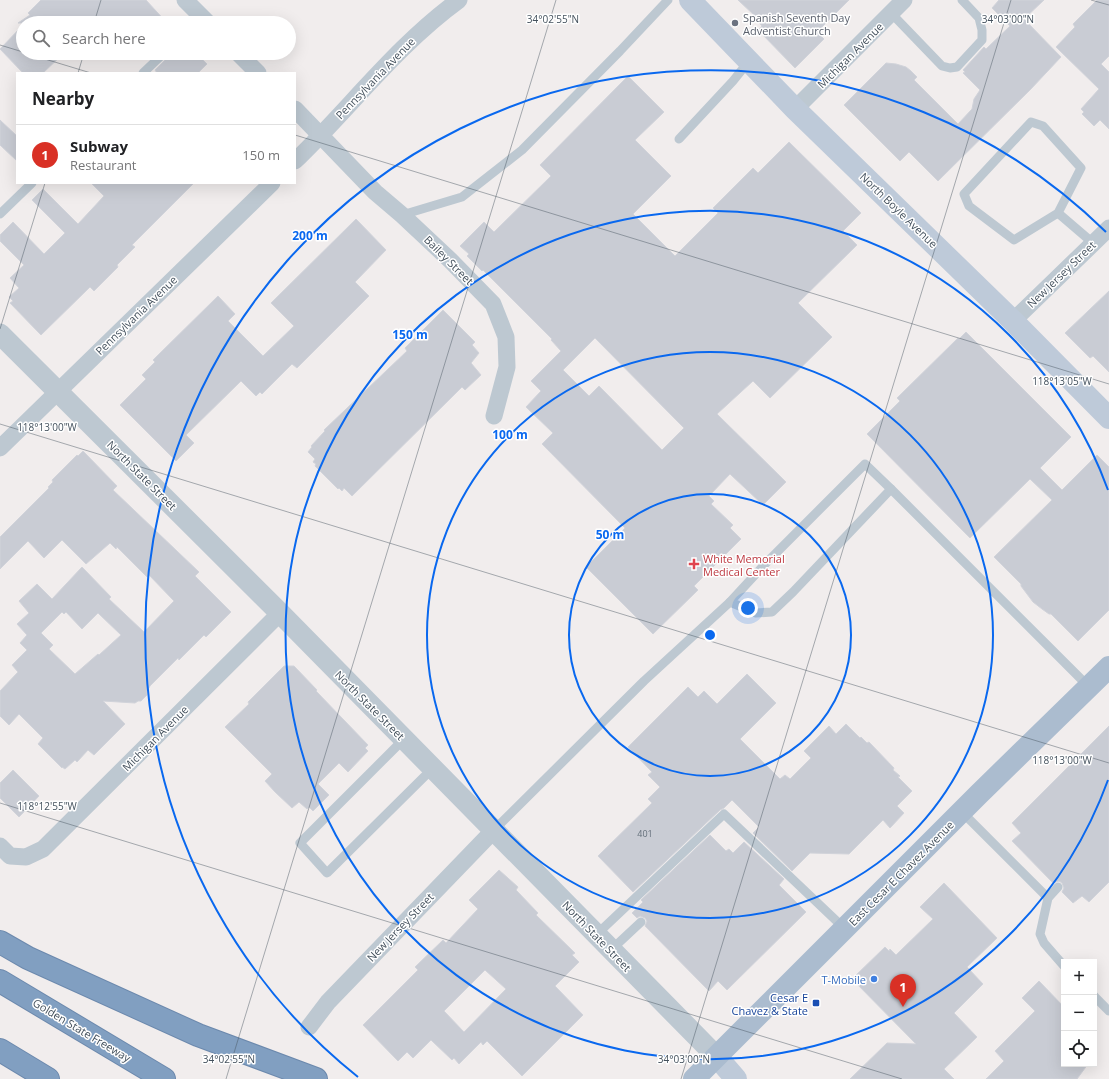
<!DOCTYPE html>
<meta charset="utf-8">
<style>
:root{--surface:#fff;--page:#f2f2f2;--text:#202124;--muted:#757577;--line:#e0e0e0;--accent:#d93025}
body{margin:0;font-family:"Open Sans",sans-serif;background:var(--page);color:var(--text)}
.controls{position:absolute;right:12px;bottom:12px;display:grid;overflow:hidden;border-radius:0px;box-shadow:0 4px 16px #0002}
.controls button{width:36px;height:36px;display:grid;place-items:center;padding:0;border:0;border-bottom:1px solid var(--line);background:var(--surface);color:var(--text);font:20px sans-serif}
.you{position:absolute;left:748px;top:608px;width:14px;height:14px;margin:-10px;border:3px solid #fff;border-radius:50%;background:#1a73e8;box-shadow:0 0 0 6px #1a73e833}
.badge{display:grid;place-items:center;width:26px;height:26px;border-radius:50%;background:var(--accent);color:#fff;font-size:13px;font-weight:700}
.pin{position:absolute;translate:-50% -33px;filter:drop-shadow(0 1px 2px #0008)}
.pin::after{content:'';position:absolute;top:21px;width:14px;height:12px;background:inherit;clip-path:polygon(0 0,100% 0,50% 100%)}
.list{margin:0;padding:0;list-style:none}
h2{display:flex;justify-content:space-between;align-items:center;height:52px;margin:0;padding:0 16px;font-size:17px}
h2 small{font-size:13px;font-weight:400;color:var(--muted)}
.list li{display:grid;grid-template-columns:26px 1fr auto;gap:12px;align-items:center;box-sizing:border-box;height:60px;padding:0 16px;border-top:1px solid var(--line)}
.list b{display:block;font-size:15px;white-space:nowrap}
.list p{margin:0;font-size:13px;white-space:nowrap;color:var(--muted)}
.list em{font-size:13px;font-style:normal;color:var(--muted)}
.icon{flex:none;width:22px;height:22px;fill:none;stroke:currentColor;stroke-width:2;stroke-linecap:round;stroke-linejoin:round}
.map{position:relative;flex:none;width:1109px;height:1079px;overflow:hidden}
.search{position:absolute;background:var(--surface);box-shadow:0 4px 16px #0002;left:16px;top:16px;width:280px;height:44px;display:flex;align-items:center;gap:10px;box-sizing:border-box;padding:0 14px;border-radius:22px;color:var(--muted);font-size:15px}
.panel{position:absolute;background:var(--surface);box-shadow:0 4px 16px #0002;left:16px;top:72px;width:280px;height:112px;border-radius:0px}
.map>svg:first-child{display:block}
.building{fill:#c9ccd4;stroke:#d1d3da;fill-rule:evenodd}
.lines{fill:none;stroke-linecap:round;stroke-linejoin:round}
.motorway-casing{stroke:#6c89ad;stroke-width:24}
.service{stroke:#bdc8d1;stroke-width:9}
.minor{stroke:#bdc8d1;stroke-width:17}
.tertiary{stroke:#bdc8d1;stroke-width:21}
.secondary{stroke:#becad9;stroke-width:22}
.primary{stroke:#abbccf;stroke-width:22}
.motorway{stroke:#819fc1;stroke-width:22}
.ticks{fill:none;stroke:#44515d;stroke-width:1;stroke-opacity:0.45}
.ring{fill:none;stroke:#0968ef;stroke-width:2}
.worship-dot{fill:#6b7280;stroke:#fff;stroke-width:1.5}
.health-dot{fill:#e0444e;stroke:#fff;stroke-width:1.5}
.shop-dot{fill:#3f7fe0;stroke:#fff;stroke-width:1.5}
.transit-dot{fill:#1a4fb4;stroke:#fff;stroke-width:1.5}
.labels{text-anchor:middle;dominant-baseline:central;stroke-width:3;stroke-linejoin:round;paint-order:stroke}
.number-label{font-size:9px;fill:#65707b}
.worship-label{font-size:11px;fill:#5b616d;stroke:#fff;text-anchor:start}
.street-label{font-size:11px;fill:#44515d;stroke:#fff}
.health-label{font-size:11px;fill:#be3a42;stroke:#fff;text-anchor:start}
.shop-label{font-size:11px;fill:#366cbe;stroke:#fff;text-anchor:end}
.transit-label{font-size:11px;fill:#164399;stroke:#fff;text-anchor:end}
.ticks-label{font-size:10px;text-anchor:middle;fill:#44515d;stroke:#fff;stroke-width:3;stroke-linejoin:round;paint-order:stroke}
.centre{fill:#0968ef;stroke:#fff;stroke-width:2}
.ring-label{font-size:12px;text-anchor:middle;font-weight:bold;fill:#0968ef;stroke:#fff;stroke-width:3;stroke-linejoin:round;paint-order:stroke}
</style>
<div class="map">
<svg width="1109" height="1079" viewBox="0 0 1109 1079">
<rect width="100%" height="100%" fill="#f1eded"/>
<g class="building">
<polygon points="41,0 146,0 167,23 18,23 30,15 28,13"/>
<polygon points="738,0 849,0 817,32 824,39 795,68 758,30 762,26 754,17 755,16"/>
<polygon points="999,0 1044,0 1024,19 1061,57 1030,90 938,181 909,152 900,161 844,105 886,63 896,64 906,67 911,71 917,77 914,80 958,124 972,109 974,99 980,90 963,73 965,72 963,70 984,47 986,49 1010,26 992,8"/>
<polygon points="1097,0 1109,0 1109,56 1101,64 1109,72 1109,129 1100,120 1094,126 1082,114 1084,112 1081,109 1099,89 1056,47 1075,27 1073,24"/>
<polygon points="23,25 23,53 64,53 43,73 23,73 0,49"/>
<polygon points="170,53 196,53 207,64 198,73 157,73 155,70 168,57"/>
<path d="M628,76L664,112L635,140L671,176L633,214L675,256L718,213L713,208L753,168L758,173L789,142L861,213L843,231L857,245L798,303L832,337L770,398L753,381L717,414L786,482L763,505L730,474L709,496L714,501L711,504L733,525L730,528L741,539L694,586L698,590L653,634L586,567L625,528L542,444L553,433L526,407L541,391L531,381L561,351L551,340L552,339L483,270L482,271L467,256L469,254L460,246L484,222L494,232L551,176L540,165ZM595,338L684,428L662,450L599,386L589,396L563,370Z"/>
<polygon points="0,120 17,136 17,161 0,145"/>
<polygon points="91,183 194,183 132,245 135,247 117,265 118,267 94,291 90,287 41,335 10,303 13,301 9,297 19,288 10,278 24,265 0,241 0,235 13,222 44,254 65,233 32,200 43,189 78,224 104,196"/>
<polygon points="356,219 386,250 355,282 369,296 297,368 292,364 262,394 260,392 256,396 241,381 186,435 194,443 176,461 120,405 146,379 142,375 155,362 153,360 218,296 235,314 228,321 263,356 294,326 271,303"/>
<polygon points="1109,291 1109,372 1093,356 1090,358 1065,333"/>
<polygon points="443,310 475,342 472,345 479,353 471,363 481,375 465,390 462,387 352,496 344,488 342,491 339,488 338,489 315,466 316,464 313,462 315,459 308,452 312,447 311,446 325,431 324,430 407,351 405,348"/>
<polygon points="966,332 1071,437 1040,468 1062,490 1097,455 1109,467 1109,610 1078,641 1051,614 1049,614 1042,609 1033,602 1021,586 1021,584 994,557 1052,500 1030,479 970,538 867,434 900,401 897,398 958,338 959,339"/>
<path d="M83,451L117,486L113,490L199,572L195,576L231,612L206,637L204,635L179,660L178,658L150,686L147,691V695L141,701H138L135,703L103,701L125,724L94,755L88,750L77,762L75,760L65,769L62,767V768L38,744L43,738L19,714L9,725L0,716V691L18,672L12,665L27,650L20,643L27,635L17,624L29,613L19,601L37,584L52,599L82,567L111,597L109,599L144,632L174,601L149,575L147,577L117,547L116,549L110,543L86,564L62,540L44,558L28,541L0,569V537L49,488L48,487L53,482L52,480L77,455L78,456ZM62,612L64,614L66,612L82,629L98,613L121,635L99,655L98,654L75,674L49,649L53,645L41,633Z"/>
<polygon points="284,666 294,666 317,690 316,691 368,745 365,748 368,751 348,772 339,763 318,784 329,795 313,811 309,807 307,809 299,802 292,808 275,792 265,781 272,774 225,727 249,704 248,702"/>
<polygon points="747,674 776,703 740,739 780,779 785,775 790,779 811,758 804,751 829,726 836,734 846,724 860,738 861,737 867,743 869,742 894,768 893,770 900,776 898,777 912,791 897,806 904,813 890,828 883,820 849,854 810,853 792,871 753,833 759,827 732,800 724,808 720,810 633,892 598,856 652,803 648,799 660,787 648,775 652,772 628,747 688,687 698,697 704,691 717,704"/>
<polygon points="1109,726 1109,882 1089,902 1082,896 1073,903 1062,892 1064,888 1062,883 1059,881 1053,883 1012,841 1021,833 1012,823"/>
<polygon points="13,770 39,796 19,817 0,798 0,783"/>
<polygon points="710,835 726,851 729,849 733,853 744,842 784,879 779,885 806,912 727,990 718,981 709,991 645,926 647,921 645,918 640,916 637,918 632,913 643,902 641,900"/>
<path d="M499,870L518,887L516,890L538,913L536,915L575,953L572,955L579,962L555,986L583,1015L522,1076L487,1041L483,1045L481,1042L459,1064L454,1058L452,1060L431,1040L413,1058L407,1052L398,1061L363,1025L418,970L415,967L443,940L446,943L478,909L469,900ZM485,970L506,989L464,1032L444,1011Z"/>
<polygon points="944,883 997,938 967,967 983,984 954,1013 977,1037 944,1069 954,1079 850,1079 887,1043 916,1044 852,979 885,947 889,951 890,949 896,955 933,919 920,907"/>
<polygon points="1039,981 1064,1007 1064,1064 1088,1064 1077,1079 986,1079 1004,1061 995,1051 1035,1011 1022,998"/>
</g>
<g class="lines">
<g class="motorway-casing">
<g id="motorway">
<polyline points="0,942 28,958 198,1035 316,1079"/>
<polyline points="0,981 164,1079"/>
<polyline points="0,1050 48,1079"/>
</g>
</g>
<g class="service">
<polyline points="891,13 942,66 950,68 957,67 982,40 982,30 979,18 962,0"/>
<polyline points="143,73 164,53"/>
<polyline points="679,139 733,81 749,61"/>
<polyline points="1058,213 1014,240 969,206 964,194 1031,122 1043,126 1081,168 1058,213 1093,243"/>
<polyline points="0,214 32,183"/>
<polyline points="402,215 462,197 522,150 620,51 668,0"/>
<polygon points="865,464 891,489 793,592 772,612 756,613 730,602 765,564"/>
<polyline points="891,489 1089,687"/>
<polyline points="404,739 300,843 327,873 433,768"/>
<polyline points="962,812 1048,898"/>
<polyline points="494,830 644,681 730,602"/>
<polyline points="1058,887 1048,898 1040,934 1044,943 1064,966"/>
<polyline points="596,935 724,814 845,929"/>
<polyline points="611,950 641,922"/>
<polyline points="1094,996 1109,1011"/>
</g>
<g class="minor">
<polyline points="185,0 208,23"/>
<polyline points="238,53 258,73"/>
<polyline points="295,109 375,192 402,215 450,260 493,304 506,337 507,367 494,416"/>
<polyline points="795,109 904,0"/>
<path d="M295,161C350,108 397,45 459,0"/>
<polyline points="1013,321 1109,228"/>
<polyline points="0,448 272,183"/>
<polyline points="0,846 10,856 26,857 43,849 280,613"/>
<polyline points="309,1027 328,1002 494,830"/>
</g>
<polyline class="tertiary" points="0,334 280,613 717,1057"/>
<g class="secondary">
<polyline points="690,0 795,109 1013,321 1109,418"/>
<polyline points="717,1057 736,1079"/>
</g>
<polyline class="primary" points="694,1079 979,794 1109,667"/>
<use href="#motorway" class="motorway"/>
</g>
<path class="ticks" d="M1091,0L1109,5M94,23L101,0M0,45L23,52M25,53L91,73M78,73L84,53M295,135L1109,384M0,329L45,183M0,424L1109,763M0,803L902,1079M226,1079L556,0M681,1079L1011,0"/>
<g class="ring">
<circle cx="710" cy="635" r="141"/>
<circle cx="710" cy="635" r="283"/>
<path d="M1108 780A424 424 0 1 1 1108 490"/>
<path d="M358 1077A565 565 0 1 1 1106 232"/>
</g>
<circle class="worship-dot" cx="735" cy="23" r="4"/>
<path class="health-dot" d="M692 558h4v4h4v4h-4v4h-4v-4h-4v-4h4z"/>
<circle class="shop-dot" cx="874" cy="979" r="4"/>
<rect class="transit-dot" x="812" y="999" width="8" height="8" rx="2"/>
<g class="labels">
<g class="number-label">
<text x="645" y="833">401</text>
</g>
<g class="worship-label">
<text x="743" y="17">Spanish Seventh Day<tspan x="743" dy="13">Adventist Church</tspan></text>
</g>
<g class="street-label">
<text transform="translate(850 55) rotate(-45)">Michigan Avenue</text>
<text transform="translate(375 78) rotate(-46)">Pennsylvania Avenue</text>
<text transform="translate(899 210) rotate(44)">North Boyle Avenue</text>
<text transform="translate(449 260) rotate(45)">Bailey Street</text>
<text transform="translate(1061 274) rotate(-44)">New Jersey Street</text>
<text transform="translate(136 315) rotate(-44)">Pennsylvania Avenue</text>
<text transform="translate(142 475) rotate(45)">North State Street</text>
<text transform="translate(370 705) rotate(45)">North State Street</text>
<text transform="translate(155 738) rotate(-45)">Michigan Avenue</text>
<text transform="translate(901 873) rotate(-45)">East Cesar E Chavez Avenue</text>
<text transform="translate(400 927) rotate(-46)">New Jersey Street</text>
<text transform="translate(597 936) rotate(46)">North State Street</text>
<text transform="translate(82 1030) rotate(31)">Golden State Freeway</text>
</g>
<g class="health-label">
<text x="703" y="558">White Memorial<tspan x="703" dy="13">Medical Center</tspan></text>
</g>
<g class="shop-label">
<text x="866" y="979">T-Mobile</text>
</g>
<g class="transit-label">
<text x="808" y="997">Cesar E<tspan x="808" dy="13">Chavez &amp; State</tspan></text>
</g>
</g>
<g class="ticks-label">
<text x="553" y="23">34°02'55"N</text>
<text x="1008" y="23">34°03'00"N</text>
<text x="1062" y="385">118°13'05"W</text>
<text x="47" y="431">118°13'00"W</text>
<text x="1062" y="764">118°13'00"W</text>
<text x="47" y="810">118°12'55"W</text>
<text x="229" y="1063">34°02'55"N</text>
<text x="684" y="1063">34°03'00"N</text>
</g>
<circle cx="710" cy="635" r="6" class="centre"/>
<g class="ring-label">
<text x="310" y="240">200 m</text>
<text x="410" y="339">150 m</text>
<text x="510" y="439">100 m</text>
<text x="610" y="539">50 m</text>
</g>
</svg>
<div class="controls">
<button>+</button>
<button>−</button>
<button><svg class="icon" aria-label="locate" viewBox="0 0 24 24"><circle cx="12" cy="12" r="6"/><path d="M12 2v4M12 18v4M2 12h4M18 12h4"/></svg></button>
</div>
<div class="you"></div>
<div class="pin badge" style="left:903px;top:1007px">1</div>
<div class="search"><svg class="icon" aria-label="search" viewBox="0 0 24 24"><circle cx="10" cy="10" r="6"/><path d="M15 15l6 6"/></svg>Search here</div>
<section class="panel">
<h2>Nearby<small></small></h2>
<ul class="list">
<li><span class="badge">1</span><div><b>Subway</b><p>Restaurant</p></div><em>150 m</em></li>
</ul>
</section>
</div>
